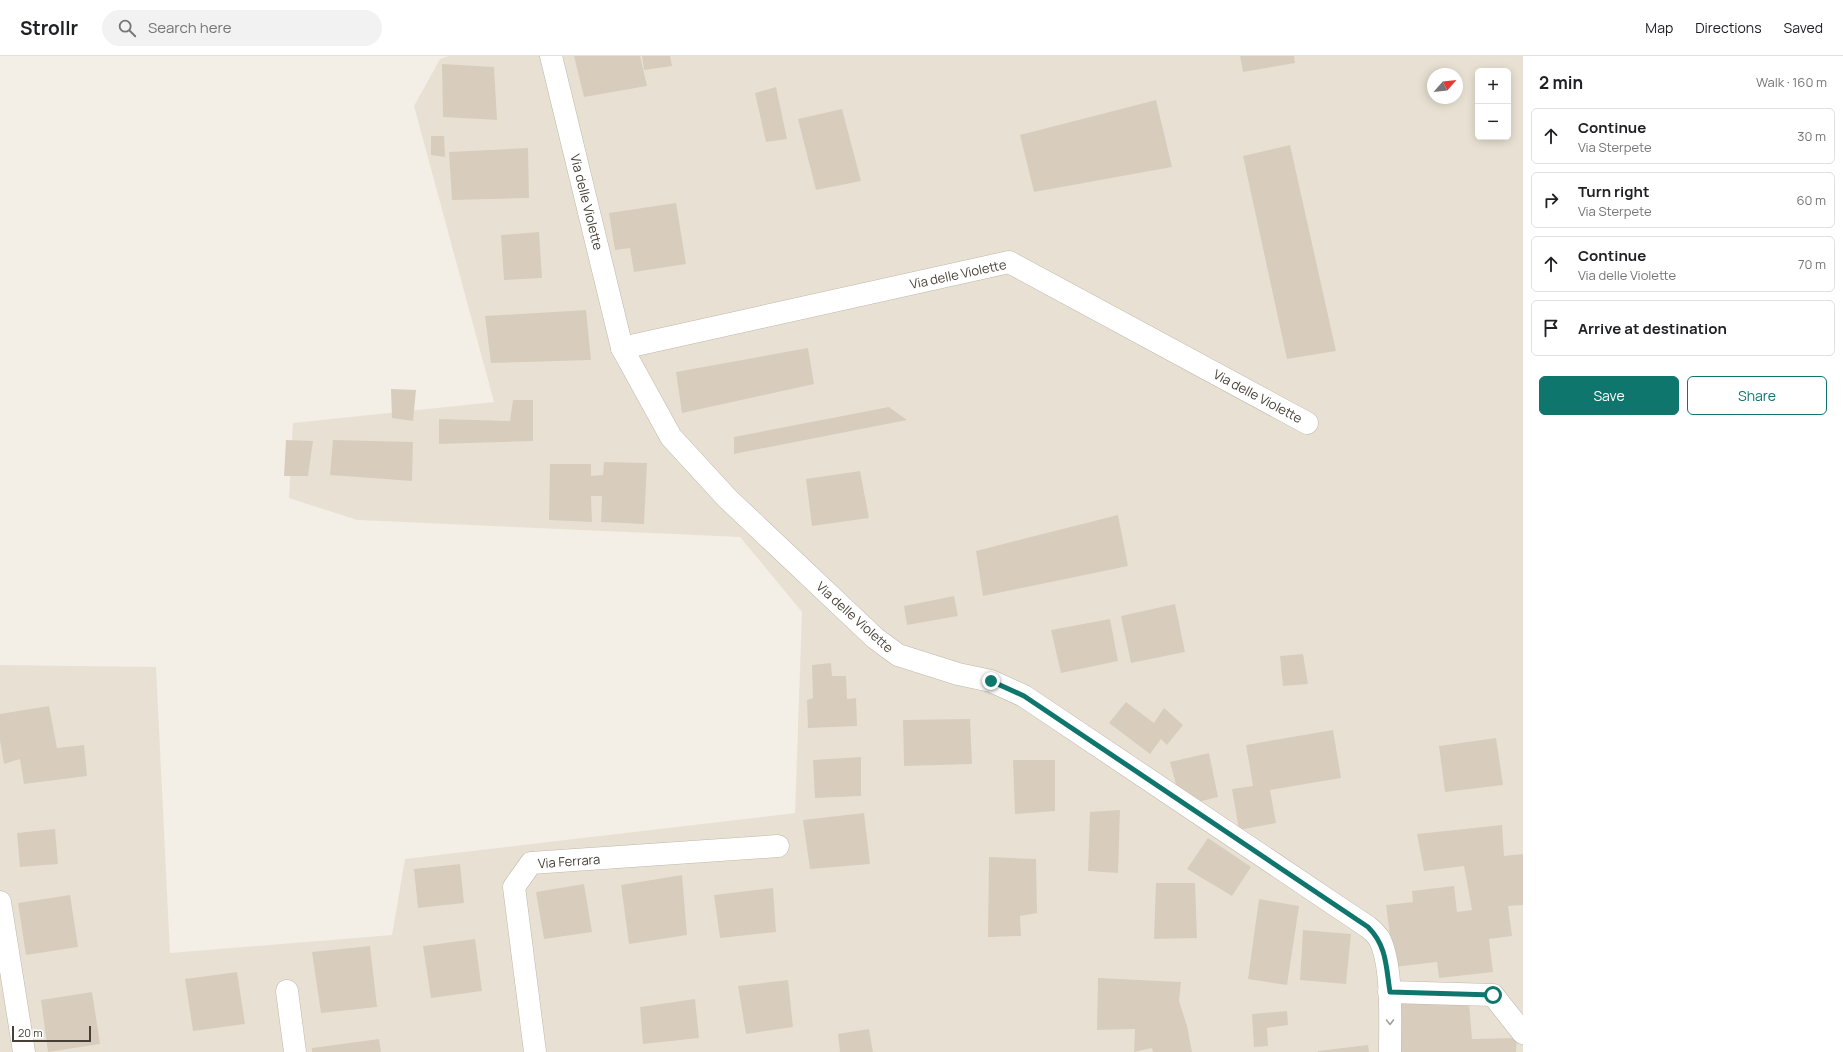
<!DOCTYPE html>
<meta charset="utf-8">
<style>
:root{--surface:#fff;--page:#f2f2f2;--text:#202124;--muted:#757577;--line:#e0e0e0;--accent:#0f766e}
body{margin:0;font-family:Manrope,sans-serif;background:var(--page);color:var(--text)}
.controls{position:absolute;right:12px;top:12px;display:grid;overflow:hidden;border-radius:6px;box-shadow:0 2px 10px #0003}
.controls button{width:36px;height:36px;display:grid;place-items:center;padding:0;border:0;border-bottom:1px solid var(--line);background:var(--surface);color:var(--text);font:20px sans-serif}
.compass{position:absolute;left:1427px;top:12px;width:36px;height:36px;border-radius:50%;background:var(--surface);box-shadow:0 2px 10px #0003;rotate:62deg}
.scale{position:absolute;left:12px;bottom:10px;width:79px;box-sizing:border-box;padding-left:4px;border:2px solid #463f35;border-top:0;font-size:11px;line-height:14px;white-space:nowrap;color:#463f35;-webkit-text-stroke:3px #fff;paint-order:stroke}
.stop{position:absolute;width:12px;height:12px;margin:-9px;border:3px solid #0f766e;border-radius:50%;background:#fff}
.stop.end{background:#0f766e;border-color:#fff;box-shadow:0 1px 4px #0008}
.list{margin:0;padding:0;list-style:none}
h2{display:flex;justify-content:space-between;align-items:center;height:52px;margin:0;padding:0 16px;font-size:17px}
h2 small{font-size:13px;font-weight:400;color:var(--muted)}
.list li{display:grid;grid-template-columns:26px 1fr auto;gap:12px;align-items:center;box-sizing:border-box;height:56px;margin:0 8px 8px;padding:0 8px;border:1px solid var(--line);border-radius:6px}
.list b{display:block;font-size:15px;white-space:nowrap}
.list p{margin:0;font-size:13px;white-space:nowrap;color:var(--muted)}
.list em{font-size:13px;font-style:normal;color:var(--muted)}
.actions{display:flex;gap:8px;padding:12px 16px}
.actions a{flex:1;padding:9px 0;border:1px solid var(--accent);border-radius:6px;text-align:center;font-size:14px;color:var(--accent)}
.actions .main{background:var(--accent);color:#fff}
.icon{flex:none;width:22px;height:22px;fill:none;stroke:currentColor;stroke-width:2;stroke-linecap:round;stroke-linejoin:round}
.map{position:relative;flex:none;width:1523px;height:996px;overflow:hidden}
header{display:flex;align-items:center;gap:24px;box-sizing:border-box;height:56px;padding:0 20px;background:var(--surface);border-bottom:1px solid var(--line)}
header strong{font-size:19px}
nav{display:flex;gap:22px;margin-inline-start:auto;font-size:14px}
.search{width:280px;height:36px;background:var(--page);display:flex;align-items:center;gap:10px;box-sizing:border-box;padding:0 14px;border-radius:22px;color:var(--muted);font-size:15px}
main{display:flex}
aside{flex:1;background:var(--surface)}
.map>svg:first-child{display:block}
.residential{fill:#e8e1d3;fill-rule:evenodd}
.building{fill:#d8cdbd}
.lines{fill:none;stroke-linecap:round;stroke-linejoin:round}
.minor-casing{stroke:#bfb7a8;stroke-width:23}
.minor{stroke:#fff;stroke-width:22}
.oneway{stroke:#a29f9a}
.route{stroke:#0f766e;stroke-width:5}
.labels{text-anchor:middle;dominant-baseline:central;stroke-width:3;stroke-linejoin:round;paint-order:stroke}
.street-label{font-size:13px;fill:#463f35;stroke:#fff}
</style>
<header>
<strong>Strollr</strong>
<div class="search"><svg class="icon" aria-label="search" viewBox="0 0 24 24"><circle cx="10" cy="10" r="6"/><path d="M15 15l6 6"/></svg>Search here</div>
<nav><a>Map</a><a>Directions</a><a>Saved</a></nav>
</header>
<main>
<div class="map">
<svg width="1523" height="996" viewBox="0 0 1523 996">
<rect width="100%" height="100%" fill="#f3efe6"/>
<path class="residential" d="M449,0H1523V996H0V609L156,611L170,897L392,879L405,803L795,757L802,556L740,481L357,464L289,442L293,367L494,346L414,50L440,3ZM1478,15H1508V81H1478ZM1433,18H1457V42H1433Z"/>
<g class="building">
<polygon points="574,0 640,0 647,30 584,41"/>
<polygon points="642,0 670,0 672,10 644,14"/>
<polygon points="1240,0 1294,0 1295,7 1243,16"/>
<polygon points="442,8 494,11 497,64 443,61"/>
<polygon points="776,31 787,83 766,86 755,37"/>
<polygon points="1156,44 1172,111 1034,136 1020,79"/>
<polygon points="842,53 861,125 816,134 798,63"/>
<polygon points="431,80 444,80 445,101 431,99"/>
<polygon points="1290,89 1336,295 1287,303 1243,100"/>
<polygon points="528,92 529,142 452,144 449,96"/>
<polygon points="676,147 686,208 634,216 630,192 615,194 609,157"/>
<polygon points="539,176 542,222 504,224 501,179"/>
<polygon points="586,254 591,304 491,307 485,260"/>
<polygon points="808,292 814,328 682,357 676,316"/>
<polygon points="391,333 416,334 413,365 392,362"/>
<polygon points="513,344 533,344 533,385 439,388 439,363 510,365"/>
<polygon points="889,351 907,364 734,398 734,381"/>
<polygon points="286,384 313,385 308,420 284,420"/>
<polygon points="333,384 413,386 412,425 330,419"/>
<polygon points="604,406 647,407 644,468 601,466 602,440 591,440 592,466 549,464 550,408 591,408 591,420 603,419"/>
<polygon points="860,415 869,462 812,470 806,423"/>
<polygon points="1118,459 1128,510 983,540 976,495"/>
<polygon points="954,540 958,560 907,569 904,550"/>
<polygon points="1175,548 1185,596 1131,607 1121,560"/>
<polygon points="1110,563 1118,605 1061,617 1051,574"/>
<polygon points="1303,598 1308,628 1283,630 1280,600"/>
<polygon points="831,607 832,620 846,620 847,643 856,642 857,670 808,672 807,644 813,642 812,609"/>
<polygon points="1126,646 1154,667 1164,652 1183,669 1167,689 1161,683 1150,698 1109,667"/>
<polygon points="49,650 57,692 84,689 87,720 24,728 20,703 4,708 0,684 0,658"/>
<polygon points="970,663 972,708 904,710 903,664"/>
<polygon points="1333,674 1341,722 1270,734 1276,767 1239,774 1232,733 1253,730 1246,689"/>
<polygon points="1496,682 1503,729 1445,736 1439,690"/>
<polygon points="1209,697 1218,741 1198,746 1178,736 1170,706"/>
<polygon points="861,701 861,740 815,742 813,704"/>
<polygon points="1013,704 1055,704 1055,755 1015,758"/>
<polygon points="1120,754 1118,817 1088,815 1090,756"/>
<polygon points="864,757 870,808 810,813 803,764"/>
<polygon points="1502,769 1504,800 1523,798 1523,849 1508,850 1512,880 1489,883 1493,916 1439,922 1437,906 1394,911 1386,849 1413,846 1412,835 1454,830 1457,856 1472,854 1464,810 1424,815 1417,778"/>
<polygon points="55,773 58,808 20,811 17,777"/>
<polygon points="1208,782 1251,811 1232,840 1187,813"/>
<polygon points="989,801 1036,803 1037,857 1020,860 1021,880 988,881"/>
<polygon points="460,808 464,847 418,852 414,813"/>
<polygon points="682,819 687,879 629,888 621,829"/>
<polygon points="1156,827 1195,827 1197,882 1154,883"/>
<polygon points="584,828 592,876 544,883 536,836"/>
<polygon points="773,832 776,876 720,882 714,839"/>
<polygon points="70,839 78,891 26,899 18,847"/>
<polygon points="1259,843 1299,850 1287,929 1248,923"/>
<polygon points="1303,874 1351,878 1346,928 1300,924"/>
<polygon points="475,883 482,935 431,942 423,890"/>
<polygon points="370,890 377,951 321,957 312,896"/>
<polygon points="237,916 245,968 193,975 185,923"/>
<polygon points="1098,922 1181,926 1179,945 1187,970 1192,996 1153,996 1152,992 1134,996 1135,973 1097,974"/>
<polygon points="788,924 793,971 746,978 738,930"/>
<polygon points="92,936 100,988 48,996 41,944"/>
<polygon points="695,943 699,982 643,988 640,951"/>
<polygon points="1469,946 1472,983 1517,982 1516,996 1397,996 1396,947"/>
<polygon points="1287,955 1288,969 1267,972 1268,990 1254,991 1252,958"/>
<polygon points="869,973 873,996 840,996 838,978"/>
<polygon points="379,983 381,996 312,996 312,992"/>
<polygon points="1368,989 1369,996 1318,996 1318,995"/>
</g>
<g class="lines">
<g class="minor-casing">
<g id="minor">
<path d="M551,0L622,292L671,381L727,442L875,582L898,599L958,618L991,625L1024,640L1368,871C1372,874 1376,878 1379,882C1393,909 1390,965 1390,996"/>
<polyline points="622,292 1009,206 1307,367"/>
<polyline points="0,846 24,996"/>
<polyline points="287,935 295,996"/>
<polyline points="1389,936 1493,939 1523,977"/>
<polyline points="535,996 514,831 531,807 778,790"/>
</g>
</g>
<use href="#minor" class="minor"/>
</g>
<defs><path id="oneway-chevron" d="M-2-3.5L2.5 0L-2 3.5" fill="none" stroke-width="1.6" stroke-linecap="round" stroke-linejoin="round"/></defs>
<use class="oneway" href="#oneway-chevron" transform="translate(1390 966) rotate(89)"/>
<g class="lines">
<path class="route" d="M991,625L1024,640L1368,871C1387,890 1386,911 1390,936L1493,939"/>
</g>
<g class="labels">
<g class="street-label">
<text transform="translate(587 146) rotate(76)">Via delle Violette</text>
<text transform="translate(958 218) rotate(-12)">Via delle Violette</text>
<text transform="translate(1258 340) rotate(28)">Via delle Violette</text>
<text transform="translate(855 561) rotate(42)">Via delle Violette</text>
<text transform="translate(569 805) rotate(-4)">Via Ferrara</text>
</g>
</g>
</svg>
<div class="controls">
<button>+</button>
<button>−</button>
</div>
<svg class="compass" viewBox="-18 -18 36 36"><path d="M0-13l5 13h-10z" fill="#e53935"/><path d="M0 13l5-13h-10z" fill="#757577"/></svg>
<div class="scale">20 m</div>
<div class="stop" style="left:1493px;top:939px"></div>
<div class="stop end" style="left:991px;top:625px"></div>
</div>
<aside>
<h2>2 min<small>Walk · 160 m</small></h2>
<ul class="list">
<li><svg class="icon" aria-label="ahead" viewBox="0 0 24 24"><path d="M12 20V5M6 11l6-6 6 6"/></svg><div><b>Continue</b><p>Via Sterpete</p></div><em>30 m</em></li>
<li><svg class="icon" aria-label="right" viewBox="0 0 24 24"><path d="M7 20v-9h11M14 6l5 5-5 5"/></svg><div><b>Turn right</b><p>Via Sterpete</p></div><em>60 m</em></li>
<li><svg class="icon" aria-label="ahead" viewBox="0 0 24 24"><path d="M12 20V5M6 11l6-6 6 6"/></svg><div><b>Continue</b><p>Via delle Violette</p></div><em>70 m</em></li>
<li><svg class="icon" aria-label="arrive" viewBox="0 0 24 24"><path d="M6 21V4h12l-3 4 3 4H6"/></svg><div><b>Arrive at destination</b></div></li>
</ul>
<div class="actions"><a class="main">Save</a><a>Share</a></div>
</aside>
</main>
